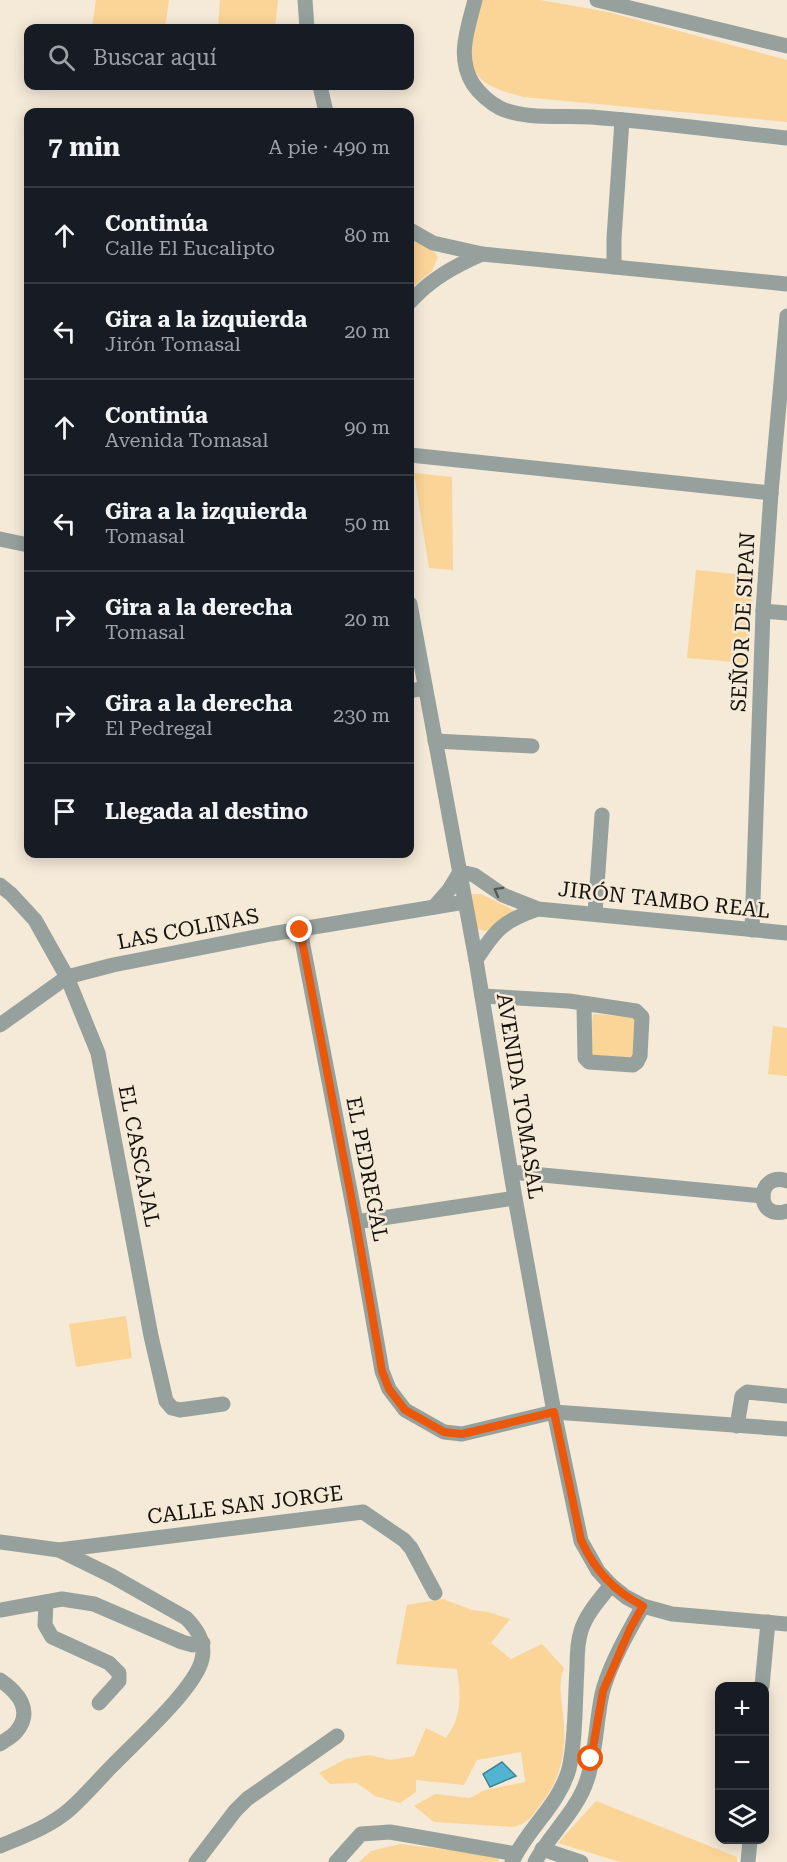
<!DOCTYPE html>
<html lang="es">
<meta charset="utf-8">
<style>
:root{--surface:#171b24;--page:#20242c;--text:#f1f3f6;--muted:#9ea1a6;--line:#363941}
body{margin:0;font-family:"Roboto Serif",serif;background:var(--page);color:var(--text)}
.controls{position:absolute;right:18px;bottom:18px;display:grid;overflow:hidden;border-radius:12px;box-shadow:0 3px 15px #0003}
.controls button{width:54px;height:54px;display:grid;place-items:center;padding:0;border:0;border-bottom:2px solid var(--line);background:var(--surface);color:var(--text);font:30px sans-serif}
.stop{position:absolute;width:18px;height:18px;margin:-14px;border:4px solid #ea580c;border-radius:50%;background:#fff}
.stop.end{background:#ea580c;border-color:#fff;box-shadow:0 2px 6px #0008}
.list{margin:0;padding:0;list-style:none}
h2{display:flex;justify-content:space-between;align-items:center;height:78px;margin:0;padding:0 24px;font-size:26px}
h2 small{font-size:20px;font-weight:400;color:var(--muted)}
.list li{display:grid;grid-template-columns:39px 1fr auto;gap:18px;align-items:center;box-sizing:border-box;height:96px;padding:0 24px;border-top:2px solid var(--line)}
.list b{display:block;font-size:22px;white-space:nowrap}
.list p{margin:0;font-size:20px;white-space:nowrap;color:var(--muted)}
.list em{font-size:20px;font-style:normal;color:var(--muted)}
.icon{flex:none;width:33px;height:33px;fill:none;stroke:currentColor;stroke-width:2;stroke-linecap:round;stroke-linejoin:round}
.map{position:relative;flex:none;width:787px;height:1862px;overflow:hidden}
.search{position:absolute;background:var(--surface);box-shadow:0 3px 15px #0003;left:24px;top:24px;width:390px;height:66px;display:flex;align-items:center;gap:15px;box-sizing:border-box;padding:0 21px;border-radius:12px;color:var(--muted);font-size:22px}
.panel{position:absolute;background:var(--surface);box-shadow:0 3px 15px #0003;left:24px;top:108px;width:390px;height:750px;border-radius:12px}
.map>svg:first-child{display:block}
.green{fill:#fbd497}
.water{fill:#51b4d0;stroke:#3f8395;stroke-width:1.5}
.lines{fill:none;stroke-linecap:round;stroke-linejoin:round}
.minor{stroke:#96a19e;stroke-width:15}
.oneway{stroke:#565a55}
.route{stroke:#ea580c;stroke-width:8}
.labels{text-anchor:middle;dominant-baseline:central;stroke-width:5;stroke-linejoin:round;paint-order:stroke}
.street-label{font-size:21px;fill:#16120c;stroke:#f5e9d7}
</style>
<div class="map">
<svg width="787" height="1862" viewBox="0 0 787 1862">
<rect width="100%" height="100%" fill="#f5e9d7"/>
<g class="green">
<polygon points="96,0 169,0 165,28 92,28"/>
<polygon points="220,0 278,0 275,28 218,28"/>
<path d="M480,0H540L608,12L787,60V122L523,97C513,94 501,91 491,86C457,68 474,30 480,0Z"/>
<polygon points="410,236 434,251 438,257 432,271 410,289"/>
<polygon points="414,473 452,477 453,570 429,568"/>
<polygon points="696,570 755,576 746,663 687,658"/>
<polygon points="471,894 481,894 517,912 486,931 476,929"/>
<polygon points="593,1014 638,1017 635,1059 589,1056"/>
<polygon points="773,1026 787,1028 787,1076 768,1074"/>
<polygon points="126,1316 132,1358 76,1367 69,1324"/>
<path d="M443,1599L472,1610L488,1612L510,1619L491,1643L511,1659L542,1644L564,1668C558,1683 561,1697 563,1713C567,1747 563,1776 541,1804C532,1816 529,1822 514,1827L434,1822L414,1806L435,1794L470,1798L485,1790L525,1782L521,1752L477,1760L464,1785L416,1780V1792L400,1803L375,1796L357,1783L330,1784L319,1773L346,1759L369,1755L391,1760L414,1756L426,1728L446,1738C462,1716 461,1696 457,1669L396,1664L407,1605Z"/>
<polygon points="596,1801 737,1857 737,1862 620,1862 558,1843"/>
<polygon points="400,1844 500,1856 498,1862 359,1862 371,1851"/>
</g>
<polygon class="water" points="502,1762 516,1776 490,1787 483,1774"/>
<g class="lines">
<g class="minor">
<polyline points="305,0 307,28"/>
<path d="M475,0C468,28 456,57 473,84C479,93 490,103 500,108C524,120 565,115 591,117C656,122 722,131 787,138"/>
<polyline points="597,0 787,46"/>
<polyline points="320,86 326,112"/>
<polyline points="410,230 433,243 482,254 787,284"/>
<polyline points="614,267 614,238 622,120"/>
<path d="M410,302C431,279 453,267 482,254"/>
<polyline points="410,455 771,493"/>
<polyline points="0,539 28,545"/>
<polyline points="410,604 476,960 515,1198 554,1412 581,1541 598,1571 611,1585 626,1597 643,1606 672,1614 787,1624"/>
<polyline points="763,611 787,613"/>
<polyline points="410,691 425,688"/>
<polyline points="435,741 532,746"/>
<polyline points="0,885 11,894 35,920 67,977 98,1053 151,1336 166,1401 172,1408 180,1410 223,1404"/>
<polyline points="434,907 449,890 460,872 474,875 503,895 538,909 787,933"/>
<polyline points="595,914 602,815"/>
<polyline points="300,930 356,1222 382,1371 389,1389 405,1410 444,1432 462,1434 554,1412 787,1429"/>
<polyline points="752,930 763,611 771,493 787,316"/>
<path d="M476,960C496,929 503,921 538,909"/>
<polyline points="482,996 569,1001 636,1011 642,1017 640,1056 637,1062 633,1065 589,1062 585,1058 584,1005"/>
<polyline points="0,1025 67,977 113,965 271,934 465,902"/>
<polyline points="511,1172 763,1196"/>
<path d="M787,1181C756,1170 754,1222 787,1211"/>
<polyline points="356,1222 515,1198"/>
<polyline points="737,1426 742,1396 747,1392 787,1396"/>
<path d="M0,1542L59,1550L112,1576L186,1618C197,1629 206,1642 202,1659C196,1688 136,1741 114,1764C99,1779 85,1796 69,1810C49,1827 24,1836 0,1846"/>
<polyline points="59,1550 363,1512 404,1540 411,1548 435,1593"/>
<polyline points="46,1602 45,1625 52,1637 109,1663 119,1673 119,1681 99,1703"/>
<polyline points="0,1610 62,1599 94,1604 182,1642 193,1645 203,1643"/>
<path d="M0,1680C18,1692 34,1711 16,1732C12,1737 5,1740 0,1744"/>
<polyline points="762,1686 768,1622"/>
<polyline points="542,1849 581,1862"/>
<polyline points="196,1862 235,1811 247,1799 337,1736"/>
<polyline points="336,1862 361,1834 390,1832 516,1854"/>
<path d="M512,1862C527,1829 559,1805 569,1769C576,1739 575,1698 577,1668C577,1656 577,1643 581,1631C586,1614 600,1599 611,1585"/>
<path d="M535,1862C550,1834 577,1811 587,1780C596,1753 596,1722 602,1694C608,1667 629,1630 643,1606"/>
<polyline points="748,1862 750,1840"/>
</g>
</g>
<defs><path id="oneway-chevron" d="M-2-3.5L2.5 0L-2 3.5" fill="none" stroke-width="1.6" stroke-linecap="round" stroke-linejoin="round" transform="scale(1.5)"/></defs>
<use class="oneway" href="#oneway-chevron" transform="translate(498 891) rotate(-151)"/>
<g class="lines">
<path class="route" d="M300,930L356,1222L382,1371L389,1389L405,1410L444,1432L462,1434L554,1412L581,1540C595,1571 614,1591 643,1606L630,1629L603,1691L591,1759"/>
</g>
<g class="labels">
<g class="street-label">
<text transform="translate(743 622) rotate(-87)">SEÑOR DE SIPAN</text>
<text transform="translate(664 900) rotate(6)">JIRÓN TAMBO REAL</text>
<text transform="translate(188 929) rotate(-11)">LAS COLINAS</text>
<text transform="translate(520 1096) rotate(81)">AVENIDA TOMASAL</text>
<text transform="translate(139 1156) rotate(79)">EL CASCAJAL</text>
<text transform="translate(367 1169) rotate(79)">EL PEDREGAL</text>
<text transform="translate(245 1505) rotate(-7)">CALLE SAN JORGE</text>
</g>
</g>
</svg>
<div class="controls">
<button>+</button>
<button>−</button>
<button><svg class="icon" aria-label="layers" viewBox="0 0 24 24"><path d="M12 4l9 5-9 5-9-5zM3 14l9 5 9-5"/></svg></button>
</div>
<div class="stop" style="left:591px;top:1759px"></div>
<div class="stop end" style="left:300px;top:930px"></div>
<div class="search"><svg class="icon" aria-label="search" viewBox="0 0 24 24"><circle cx="10" cy="10" r="6"/><path d="M15 15l6 6"/></svg>Buscar aquí</div>
<section class="panel">
<h2>7 min<small>A pie · 490 m</small></h2>
<ul class="list">
<li><svg class="icon" aria-label="ahead" viewBox="0 0 24 24"><path d="M12 20V5M6 11l6-6 6 6"/></svg><div><b>Continúa</b><p>Calle El Eucalipto</p></div><em>80 m</em></li>
<li><svg class="icon" aria-label="left" viewBox="0 0 24 24"><path d="M17 20v-9H6M10 6l-5 5 5 5"/></svg><div><b>Gira a la izquierda</b><p>Jirón Tomasal</p></div><em>20 m</em></li>
<li><svg class="icon" aria-label="ahead" viewBox="0 0 24 24"><path d="M12 20V5M6 11l6-6 6 6"/></svg><div><b>Continúa</b><p>Avenida Tomasal</p></div><em>90 m</em></li>
<li><svg class="icon" aria-label="left" viewBox="0 0 24 24"><path d="M17 20v-9H6M10 6l-5 5 5 5"/></svg><div><b>Gira a la izquierda</b><p>Tomasal</p></div><em>50 m</em></li>
<li><svg class="icon" aria-label="right" viewBox="0 0 24 24"><path d="M7 20v-9h11M14 6l5 5-5 5"/></svg><div><b>Gira a la derecha</b><p>Tomasal</p></div><em>20 m</em></li>
<li><svg class="icon" aria-label="right" viewBox="0 0 24 24"><path d="M7 20v-9h11M14 6l5 5-5 5"/></svg><div><b>Gira a la derecha</b><p>El Pedregal</p></div><em>230 m</em></li>
<li><svg class="icon" aria-label="arrive" viewBox="0 0 24 24"><path d="M6 21V4h12l-3 4 3 4H6"/></svg><div><b>Llegada al destino</b></div></li>
</ul>
</section>
</div>
